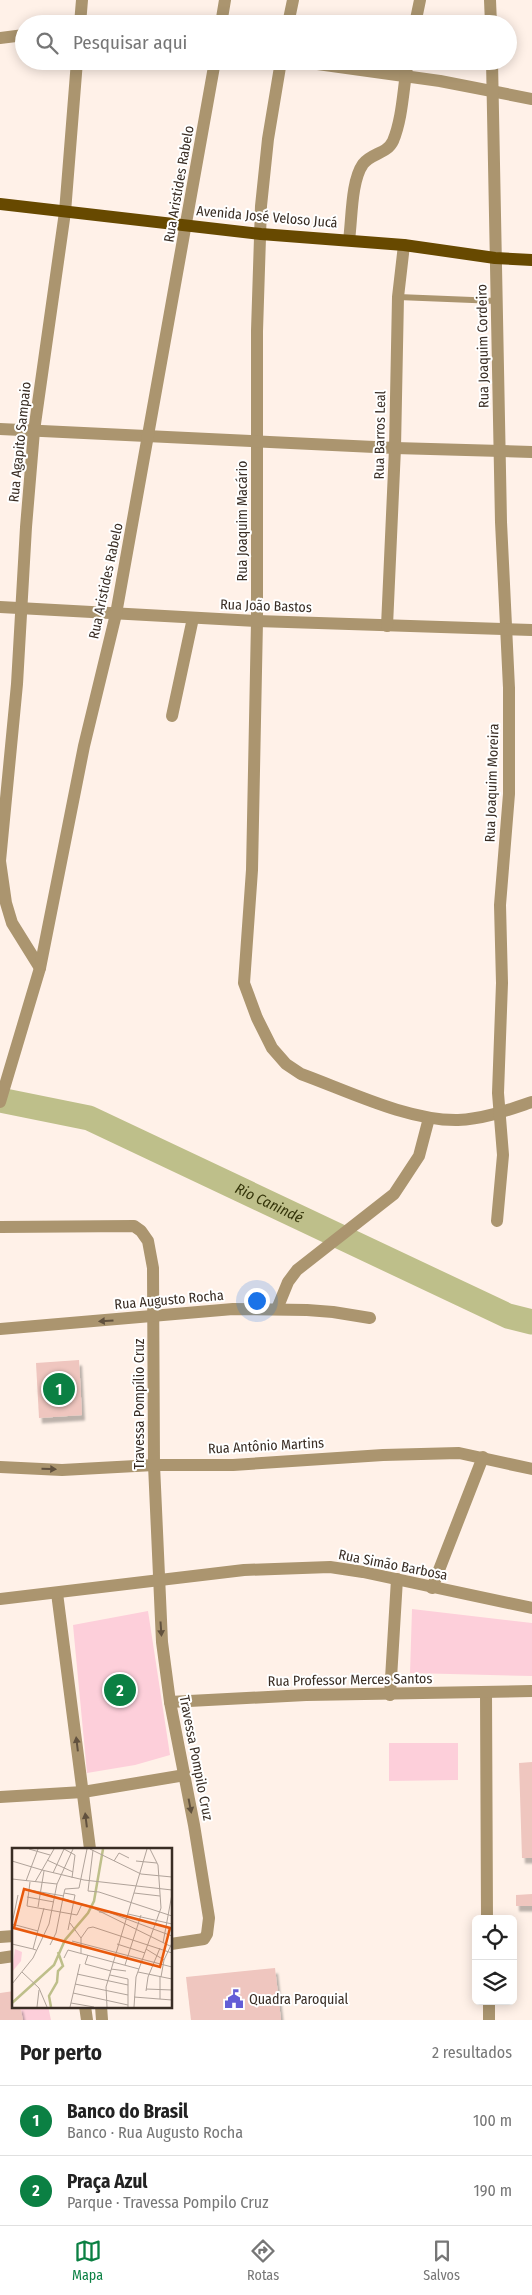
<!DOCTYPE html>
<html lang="pt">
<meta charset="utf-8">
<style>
:root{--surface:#fff;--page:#f2f2f2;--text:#222;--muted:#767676;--line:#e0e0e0;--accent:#0b8043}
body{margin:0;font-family:"Fira Sans Condensed",sans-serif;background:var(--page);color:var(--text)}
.controls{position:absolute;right:15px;bottom:15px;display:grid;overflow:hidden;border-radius:8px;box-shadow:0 2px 12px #0003}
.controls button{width:45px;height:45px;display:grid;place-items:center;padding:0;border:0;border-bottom:1px solid var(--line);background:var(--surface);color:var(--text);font:25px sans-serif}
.you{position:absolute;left:256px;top:1300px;width:18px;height:18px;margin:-12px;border:4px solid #fff;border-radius:50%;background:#1a73e8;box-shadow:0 0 0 8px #1a73e833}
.badge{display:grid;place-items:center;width:32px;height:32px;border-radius:50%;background:var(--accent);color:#fff;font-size:16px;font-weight:700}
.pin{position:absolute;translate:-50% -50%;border:2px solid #fff;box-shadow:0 1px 5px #0006}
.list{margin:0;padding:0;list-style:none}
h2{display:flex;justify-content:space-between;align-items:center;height:65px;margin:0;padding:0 20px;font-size:21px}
h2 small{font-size:16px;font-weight:400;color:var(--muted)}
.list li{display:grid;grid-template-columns:32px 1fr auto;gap:15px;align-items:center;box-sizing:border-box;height:70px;padding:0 20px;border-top:1px solid var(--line)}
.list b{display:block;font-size:19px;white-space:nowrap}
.list p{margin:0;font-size:16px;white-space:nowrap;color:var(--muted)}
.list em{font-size:16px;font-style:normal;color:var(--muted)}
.icon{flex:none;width:28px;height:28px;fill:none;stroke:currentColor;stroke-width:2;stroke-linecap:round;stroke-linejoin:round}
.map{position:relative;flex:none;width:532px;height:2020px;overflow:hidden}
.search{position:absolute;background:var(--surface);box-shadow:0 2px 12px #0003;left:15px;right:15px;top:15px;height:55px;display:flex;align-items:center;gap:12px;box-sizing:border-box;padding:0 18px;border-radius:28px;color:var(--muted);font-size:19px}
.sheet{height:205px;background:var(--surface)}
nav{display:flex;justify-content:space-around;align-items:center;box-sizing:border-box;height:70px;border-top:1px solid var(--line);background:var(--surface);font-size:14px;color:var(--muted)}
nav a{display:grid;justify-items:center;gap:2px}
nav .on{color:var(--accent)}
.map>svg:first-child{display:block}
.green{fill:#fdcfda}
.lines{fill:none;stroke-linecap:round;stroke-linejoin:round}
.river{stroke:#bebf8a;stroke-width:25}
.building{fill:#efc6bf;filter:url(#shadow)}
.service{stroke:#ab956f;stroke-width:6}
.minor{stroke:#ab956f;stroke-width:12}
.tertiary{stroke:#ab956f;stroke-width:12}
.primary{stroke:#674900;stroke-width:12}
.oneway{fill:#61513e}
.labels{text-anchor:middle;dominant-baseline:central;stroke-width:4;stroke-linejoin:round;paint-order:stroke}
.street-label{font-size:14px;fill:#392d24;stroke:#fff}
.poi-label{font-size:14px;fill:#392d24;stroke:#fff;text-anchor:start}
.water-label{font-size:15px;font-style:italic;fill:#343409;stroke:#fff}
.inset-river{fill:none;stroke:#bebf8a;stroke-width:2.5}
.inset-road{fill:none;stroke:#b0a39a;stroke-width:1}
.view{fill:#e8590c;fill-opacity:0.15;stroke:#e8590c;stroke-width:2.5}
.inset-edge{fill:none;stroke:#392d24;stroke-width:2.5}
</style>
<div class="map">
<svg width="532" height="2020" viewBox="0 0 532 2020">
<defs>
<filter id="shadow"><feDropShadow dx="3" dy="5.5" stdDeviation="1" flood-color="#0004"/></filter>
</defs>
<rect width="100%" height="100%" fill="#fff1e8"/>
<g class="green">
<polygon points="412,1609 532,1623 532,1676 410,1673"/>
<polygon points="148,1611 170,1755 135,1765 87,1773 73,1625"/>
<polygon points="389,1743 458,1743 458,1780 389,1781"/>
<polygon points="20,2006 48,2006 51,2020 23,2020"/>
</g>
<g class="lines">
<path class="river" id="s1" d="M0,1100L89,1118L508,1316L532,1322"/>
</g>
<g class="building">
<polygon points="79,1360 82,1415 39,1418 36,1363"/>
<polygon points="532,1762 532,1858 522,1858 519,1763"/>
<polygon points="532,1894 532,1906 516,1906 516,1895"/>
<polygon points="275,1968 281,2020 191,2020 186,1977"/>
<polygon points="14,1991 14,2006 20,2006 23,2020 0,2020 0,1993"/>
</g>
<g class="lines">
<polyline class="service" points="398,297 497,301"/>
<g class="minor">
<polyline points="490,0 491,24"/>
<polyline points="80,24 82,0"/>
<polyline points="221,24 225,0"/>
<polyline points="288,24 293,0"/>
<polyline points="415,24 420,0"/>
<polyline points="0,38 24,35"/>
<path d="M281,61L268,139L261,206L257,331V621L252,870L244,983L257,1018L272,1048L286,1064L301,1074C348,1091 408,1121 458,1120C484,1119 508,1110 532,1102"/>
<polyline points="296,61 440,81 532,99"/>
<polyline points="492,61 501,522 509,688 509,794 500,905 502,983 498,1093 503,1155 497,1221"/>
<path d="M349,240C352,219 351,181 363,164C371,153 387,154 393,141C403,117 403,87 408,61"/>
<polyline points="0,429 395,448 532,452"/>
<polyline points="0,607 257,621 532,630"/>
<polyline points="387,626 395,448 398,297 404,245"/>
<polyline points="172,716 193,618"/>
<polyline points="40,968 12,923 6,903 0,861 17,684 26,527 34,431 65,212 77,61"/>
<polyline points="0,1102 40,968 84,746 116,614 215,61"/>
<polyline points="0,1227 134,1226 141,1231 148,1241 153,1268 154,1465 162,1642 170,1702 194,1825 209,1918 207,1934 204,1939 171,1944"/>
<polyline points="277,1309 288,1282 297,1270 394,1194 419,1156 429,1118"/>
<polyline points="0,1329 233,1309 307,1310 333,1312 370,1318"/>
<polyline points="0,1467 62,1470 154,1465 233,1465 383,1455 459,1453 532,1469"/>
<polyline points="432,1588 483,1457"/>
<polyline points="486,1692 487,1919"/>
<polyline points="390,1695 397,1579"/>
<polyline points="170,1702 306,1695 532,1691"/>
<polyline points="0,1797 83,1792 185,1775"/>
<polyline points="489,2001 489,2020"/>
</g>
<g class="tertiary">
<polyline points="57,1593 90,1849"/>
<polyline points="0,1599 244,1570 330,1567 363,1572 532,1608"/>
<polyline points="0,1937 14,1936"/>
<polyline points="0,1958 14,1956"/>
<polyline points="85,2006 87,2020"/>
<polyline points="101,2006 102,2020"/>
</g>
<polyline class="primary" points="0,204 261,234 404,245 495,258 532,260"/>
</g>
<defs><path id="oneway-solid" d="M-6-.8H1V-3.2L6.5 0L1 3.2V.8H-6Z" transform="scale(1.25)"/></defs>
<g class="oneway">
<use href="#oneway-solid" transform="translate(106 1321) rotate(176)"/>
<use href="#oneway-solid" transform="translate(49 1469) rotate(2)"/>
<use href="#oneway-solid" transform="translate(161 1629) rotate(86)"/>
<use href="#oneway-solid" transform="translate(77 1744) rotate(-97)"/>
<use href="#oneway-solid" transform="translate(190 1806) rotate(79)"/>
<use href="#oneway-solid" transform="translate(86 1820) rotate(-97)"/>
</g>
<defs>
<g id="civic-bare" transform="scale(1.5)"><path d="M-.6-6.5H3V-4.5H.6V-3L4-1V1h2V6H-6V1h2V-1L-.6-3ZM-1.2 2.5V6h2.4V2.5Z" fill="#635dd6" stroke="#fff" stroke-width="2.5" paint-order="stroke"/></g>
</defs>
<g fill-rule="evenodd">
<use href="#civic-bare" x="234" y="1999"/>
</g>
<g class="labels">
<g class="street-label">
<text transform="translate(179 184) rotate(-80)">Rua Aristides Rabelo</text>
<text transform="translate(267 217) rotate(5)">Avenida José Veloso Jucá</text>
<text transform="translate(483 346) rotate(-91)">Rua Joaquim Cordeiro</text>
<text transform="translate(380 435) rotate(-89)">Rua Barros Leal</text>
<text transform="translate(20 442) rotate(-84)">Rua Agapito Sampaio</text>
<text transform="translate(242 521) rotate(-90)">Rua Joaquim Macário</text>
<text transform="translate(106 581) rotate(-78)">Rua Aristides Rabelo</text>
<text transform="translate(266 606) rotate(2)">Rua João Bastos</text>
<text transform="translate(492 783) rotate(-88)">Rua Joaquim Moreira</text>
<text transform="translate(169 1300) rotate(-5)">Rua Augusto Rocha</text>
<text transform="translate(139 1404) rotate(-90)">Travessa Pompílio Cruz</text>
<text transform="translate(266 1446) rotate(-3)">Rua Antônio Martins</text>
<text transform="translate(393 1565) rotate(11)">Rua Simão Barbosa</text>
<text transform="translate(350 1680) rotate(-1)">Rua Professor Merces Santos</text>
<text transform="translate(196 1758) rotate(79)">Travessa Pompilo Cruz</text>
</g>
<g class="poi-label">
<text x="249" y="1999">Quadra Paroquial</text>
</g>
<g class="water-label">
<text stroke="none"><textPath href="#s1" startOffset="290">Rio Canindé</textPath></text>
</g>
</g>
<g transform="translate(12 1848)">
<rect width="160" height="160" fill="#fff1e8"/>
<path d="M3,101L10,104L9,113L0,124Z" fill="#fdcfda"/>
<path class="inset-river" d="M0,155L42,117L53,92L76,65L82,53L91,1M39,159L37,148L45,134L46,123L51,118L46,104"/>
<path class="inset-road" d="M17,1L38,7M42,1L30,22L72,32L160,42M52,1L63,7L60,30M78,1L129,26L160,29M81,2L76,43L87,44L160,68M35,12L61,24M0,13L30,22L23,34M102,13L107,5L117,10M124,13L145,15M41,25L52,1M0,31L45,36M14,33L26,1M18,34L15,58L65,67L70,56M17,42L52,48M122,45L148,48M15,49L42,54M52,51L77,58L160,99M26,59L32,23M87,64H96L160,88M116,66L160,76M58,75L69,90M0,76L6,47M0,76L26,83M56,82L63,47L52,45L53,41L67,40L75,1M60,93L160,119M151,95L160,46M0,96L21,101M105,96L133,105M38,97L44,85L52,45M134,101L152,112L160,95M24,102L21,101L32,60M69,105V90L76,80L81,79L160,105M76,107L73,116L99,123M52,110L56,102L127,121M113,117L129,67M99,121L114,123M10,124L27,140L35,159M126,124L160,131M65,126L116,137M98,127L116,131V159M148,128V151M149,129L152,112M0,136L21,110L37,76L45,36L61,1M63,136L116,147M134,141L160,142M134,143L136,129L148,100M61,145L116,157M122,149L160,152M59,155L82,159M25,159L27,142M58,159L68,116M95,159L94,139L135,1M122,159L124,129L149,60L146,17L138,1"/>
<path class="view" d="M12,41L158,80L148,119L2,80Z"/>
<rect width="160" height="160" class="inset-edge"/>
</g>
</svg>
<div class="controls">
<button><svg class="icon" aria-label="locate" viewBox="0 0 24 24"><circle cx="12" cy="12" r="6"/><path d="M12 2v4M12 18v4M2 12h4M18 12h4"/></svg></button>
<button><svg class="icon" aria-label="layers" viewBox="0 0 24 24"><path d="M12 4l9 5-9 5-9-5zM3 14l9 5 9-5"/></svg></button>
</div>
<div class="you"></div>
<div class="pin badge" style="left:59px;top:1389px">1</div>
<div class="pin badge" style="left:120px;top:1690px">2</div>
<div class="search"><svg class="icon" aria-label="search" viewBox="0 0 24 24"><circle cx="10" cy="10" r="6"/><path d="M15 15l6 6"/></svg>Pesquisar aqui</div>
</div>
<section class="sheet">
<h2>Por perto<small>2 resultados</small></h2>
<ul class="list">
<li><span class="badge">1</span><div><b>Banco do Brasil</b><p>Banco · Rua Augusto Rocha</p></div><em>100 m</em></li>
<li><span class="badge">2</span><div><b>Praça Azul</b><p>Parque · Travessa Pompilo Cruz</p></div><em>190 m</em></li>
</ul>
</section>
<nav>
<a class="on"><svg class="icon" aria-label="map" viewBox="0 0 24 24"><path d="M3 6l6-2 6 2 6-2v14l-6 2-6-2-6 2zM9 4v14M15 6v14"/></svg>Mapa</a>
<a><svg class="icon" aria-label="directions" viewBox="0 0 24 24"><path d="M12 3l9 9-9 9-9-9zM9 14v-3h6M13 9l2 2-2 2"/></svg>Rotas</a>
<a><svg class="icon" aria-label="saved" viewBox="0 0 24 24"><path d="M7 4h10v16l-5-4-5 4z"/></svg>Salvos</a>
</nav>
